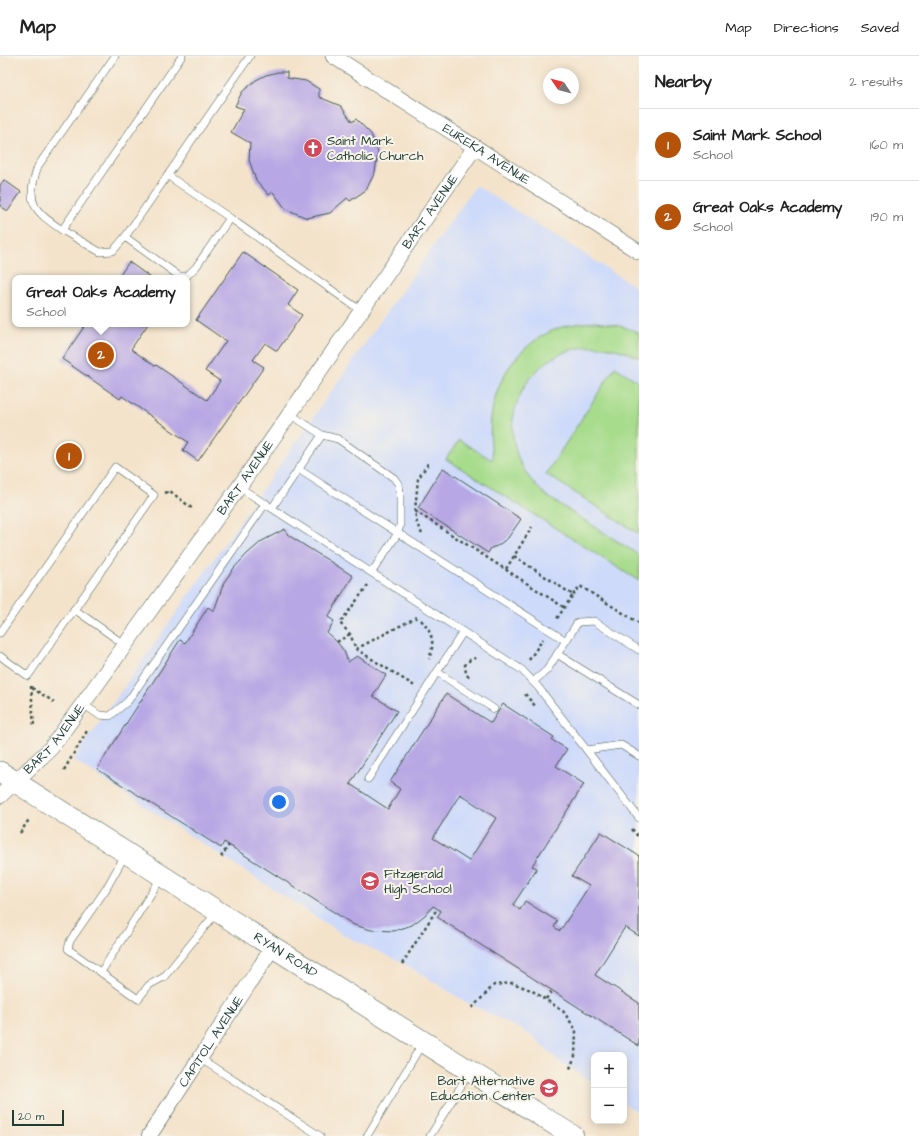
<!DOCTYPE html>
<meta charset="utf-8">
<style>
:root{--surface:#fff;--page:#f6f6f6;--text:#222;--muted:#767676;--line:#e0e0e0;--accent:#b45309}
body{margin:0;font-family:"Architects Daughter",sans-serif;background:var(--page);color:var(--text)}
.controls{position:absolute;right:12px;bottom:12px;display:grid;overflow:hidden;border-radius:8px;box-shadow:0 2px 10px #0003}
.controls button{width:36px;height:36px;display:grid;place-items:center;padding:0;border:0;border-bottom:1px solid var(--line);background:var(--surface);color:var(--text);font:20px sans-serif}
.compass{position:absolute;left:543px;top:12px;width:36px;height:36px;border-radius:50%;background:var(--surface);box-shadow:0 2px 10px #0003;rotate:305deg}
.scale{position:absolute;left:12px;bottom:10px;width:52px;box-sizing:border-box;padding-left:4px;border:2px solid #1f3d34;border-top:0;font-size:11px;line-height:14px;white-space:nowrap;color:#1f3d34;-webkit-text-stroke:3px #f7f3e8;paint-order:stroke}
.you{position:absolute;left:279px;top:746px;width:14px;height:14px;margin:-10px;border:3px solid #fff;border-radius:50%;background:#1a73e8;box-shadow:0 0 0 6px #1a73e833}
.badge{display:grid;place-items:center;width:26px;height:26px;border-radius:50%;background:var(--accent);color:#fff;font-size:13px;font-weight:700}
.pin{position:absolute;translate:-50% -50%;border:2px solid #fff;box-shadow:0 1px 4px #0006}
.popup{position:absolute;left:12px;top:219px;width:178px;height:52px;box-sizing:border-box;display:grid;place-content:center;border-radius:8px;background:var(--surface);filter:drop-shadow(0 1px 3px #0005);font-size:13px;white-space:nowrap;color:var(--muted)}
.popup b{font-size:15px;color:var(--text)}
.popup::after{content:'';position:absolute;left:50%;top:100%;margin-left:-8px;border:8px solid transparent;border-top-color:var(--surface)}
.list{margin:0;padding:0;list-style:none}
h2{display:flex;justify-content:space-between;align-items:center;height:52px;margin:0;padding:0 16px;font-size:17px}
h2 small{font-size:13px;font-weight:400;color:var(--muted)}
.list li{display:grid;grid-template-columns:26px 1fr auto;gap:12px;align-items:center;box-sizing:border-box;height:72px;padding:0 16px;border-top:1px solid var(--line)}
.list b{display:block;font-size:15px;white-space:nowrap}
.list p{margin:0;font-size:13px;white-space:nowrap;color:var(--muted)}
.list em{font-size:13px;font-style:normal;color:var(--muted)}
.map{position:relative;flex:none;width:639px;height:1080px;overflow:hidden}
header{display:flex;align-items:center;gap:24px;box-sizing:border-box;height:56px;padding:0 20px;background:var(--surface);border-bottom:1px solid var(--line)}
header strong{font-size:19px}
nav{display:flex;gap:22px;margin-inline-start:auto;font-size:14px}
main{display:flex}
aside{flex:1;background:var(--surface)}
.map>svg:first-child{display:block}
.built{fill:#cedafa}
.green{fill:#a7dc8c;stroke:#638c60}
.building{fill:#b7a7e4;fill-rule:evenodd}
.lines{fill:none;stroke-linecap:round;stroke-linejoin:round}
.lane-casing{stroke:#3f564b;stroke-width:8}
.street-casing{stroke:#3f564b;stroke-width:16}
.secondary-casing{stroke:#3f564b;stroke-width:22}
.path{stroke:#3f564b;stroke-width:2.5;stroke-dasharray:3 3;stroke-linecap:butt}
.lane{stroke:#fff;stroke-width:7}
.street{stroke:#fff;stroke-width:15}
.secondary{stroke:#fff;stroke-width:21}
.labels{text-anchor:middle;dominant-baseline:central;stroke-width:4;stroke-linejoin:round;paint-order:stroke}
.poi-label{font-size:13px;fill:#1f3d34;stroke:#f7f3e8;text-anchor:start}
.street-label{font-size:13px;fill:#1f3d34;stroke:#f7f3e8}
</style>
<header>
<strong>Map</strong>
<nav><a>Map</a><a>Directions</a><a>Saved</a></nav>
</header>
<main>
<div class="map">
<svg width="639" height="1080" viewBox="0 0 639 1080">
<rect width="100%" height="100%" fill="#f7f3e8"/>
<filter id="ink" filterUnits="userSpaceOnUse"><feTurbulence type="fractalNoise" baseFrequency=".025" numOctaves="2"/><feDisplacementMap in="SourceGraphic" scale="8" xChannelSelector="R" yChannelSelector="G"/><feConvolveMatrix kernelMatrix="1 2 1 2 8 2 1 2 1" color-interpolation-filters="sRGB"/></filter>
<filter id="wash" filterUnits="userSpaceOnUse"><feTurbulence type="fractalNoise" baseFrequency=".012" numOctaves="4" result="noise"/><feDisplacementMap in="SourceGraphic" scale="16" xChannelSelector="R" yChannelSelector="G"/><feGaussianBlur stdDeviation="0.9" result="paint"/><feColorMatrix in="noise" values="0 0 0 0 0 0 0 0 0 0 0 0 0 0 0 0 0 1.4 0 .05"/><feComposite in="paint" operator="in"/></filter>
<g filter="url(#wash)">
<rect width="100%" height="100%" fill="#f4e3cb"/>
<polygon class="built" points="476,129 639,233 639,1057 624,1047 624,999 594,999 594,1027 558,1004 533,981 520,973 466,946 405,908 347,881 73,704"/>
<g class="green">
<path d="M595,266C611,268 625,270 639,277V302C544,253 464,373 548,441L639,499V525L446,403L459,384L492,404L493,402C482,349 505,292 559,272C571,268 583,267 595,266Z"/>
<polygon points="615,311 639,326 639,478 546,418"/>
</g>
<g id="blocks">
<g class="building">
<polygon points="278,16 287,16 287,22 306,25 319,33 319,41 341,50 352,66 356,63 371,78 378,96 375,116 366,134 350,145 347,142 330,157 307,162 286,153 273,136 269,139 256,124 249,104 250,87 231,76 244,53 235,50 242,36 256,24 266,19"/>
<polygon points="4,124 21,136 8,155 0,150 0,129"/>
<polygon points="243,196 298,234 288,249 302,259 277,295 265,287 253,304 264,311 198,405 183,394 188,386 122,340 120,343 62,303 86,268 148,268 131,293 155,310 156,309 207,344 220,325 205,315 226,285 196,264"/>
<polygon points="129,206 151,222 118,222"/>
<polygon points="443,412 521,463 508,482 497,490 491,492 488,497 418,452"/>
<path d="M285,473L288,479L353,520L328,561L334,565L327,577L337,586L344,595L348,606L357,600L386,619L373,640L397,655L350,728L388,753L400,733L390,726L446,638L491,667L503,648L554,681L552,684L567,693L556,710L584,728L532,810L537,812L513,849L520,854L525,845L557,865L554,871L560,875L589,830L572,820L601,776L639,800V880L625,871L595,919L639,947V990L437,861L441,855L433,850L425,859L412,869L394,875L371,874L354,869L224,786L221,792L97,713L180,584L185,587L208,551L214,555L224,526L234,512L247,498L262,485ZM460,738L496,762L469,805L433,782Z"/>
</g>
</g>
</g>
<g filter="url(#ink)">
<use href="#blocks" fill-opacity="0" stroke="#3f564b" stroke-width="1"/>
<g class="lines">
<g class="lane-casing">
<g id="lane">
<path d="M115,0L38,110C25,147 33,154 62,174L182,0"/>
<polyline points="250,0 125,181 179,220 187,220 196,211 230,162 360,254"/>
<polyline points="167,119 230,162"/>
<polyline points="62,174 100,196 113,195 125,181"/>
<polyline points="290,358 322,379 338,383 394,422 399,429 400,436 400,469 398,477 372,516"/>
<polyline points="298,413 566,585"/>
<polyline points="239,431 522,614 538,631 639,762"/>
<polyline points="272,452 322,379"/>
<polyline points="74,553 125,589"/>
<polyline points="0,577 115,411 154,439 28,620 0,600"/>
<polyline points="557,598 639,649"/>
<polyline points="437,616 494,653"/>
<polyline points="533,626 547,614 578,566 594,565 639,594"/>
<polyline points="83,648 99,659 110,660 128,645 266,447"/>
<polyline points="587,694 621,689 639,700"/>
<polyline points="368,723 463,576"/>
<polyline points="125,799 106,833 70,885 68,893 138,943 149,929 164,921 216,857"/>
<polyline points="101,916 161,822"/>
<polyline points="201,1003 320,1080"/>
<polyline points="367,1080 422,988"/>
<polyline points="430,1080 469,1017"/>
</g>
</g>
<g class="street-casing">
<g id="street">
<path id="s1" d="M333,0L639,196"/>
<path id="s2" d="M0,740L51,692L239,431L475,91"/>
<path id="s3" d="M149,1080L273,891"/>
</g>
</g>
<g class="secondary-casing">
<g id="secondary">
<path id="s4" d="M0,716L273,891L573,1080"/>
</g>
</g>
<g class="path">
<polyline points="165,437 170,435 194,454"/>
<polyline points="415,455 565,552"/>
<polyline points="422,478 417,468 415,455 418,423 429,406"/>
<polyline points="514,500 573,539 556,564"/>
<polyline points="506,513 532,471"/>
<polyline points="368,529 340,567 350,578 356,593 413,629 413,628"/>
<polyline points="573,539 580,530 639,567"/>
<path d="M421,564C433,578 435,587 429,603"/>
<polyline points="337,586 350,578"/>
<polyline points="356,593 417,561"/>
<polyline points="529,604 543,583"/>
<polyline points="469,621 466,618 465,609 470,604 478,601"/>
<polyline points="31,630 34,671"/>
<polyline points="32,632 54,646"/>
<polyline points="525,638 536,651"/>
<polyline points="64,714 87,675"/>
<polyline points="632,773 639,782"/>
<polyline points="20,777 30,762"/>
<polyline points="639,800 639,799"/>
<polyline points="221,801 229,789"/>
<polyline points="402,908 437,853"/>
<polyline points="546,943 552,934"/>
<polyline points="472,952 494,929 512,927 531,934 563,955 576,974 575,1000 569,1015"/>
</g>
<use href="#lane" class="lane"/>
<use href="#street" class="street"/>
<use href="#secondary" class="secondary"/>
</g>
</g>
<defs>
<g id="church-disc" transform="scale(1)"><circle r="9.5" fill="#d1495b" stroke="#f7f3e8"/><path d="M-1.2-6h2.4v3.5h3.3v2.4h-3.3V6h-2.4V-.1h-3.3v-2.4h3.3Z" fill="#fff"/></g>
<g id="school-disc" transform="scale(1)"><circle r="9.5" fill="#d1495b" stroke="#f7f3e8"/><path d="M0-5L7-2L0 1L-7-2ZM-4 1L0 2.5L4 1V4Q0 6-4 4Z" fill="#fff"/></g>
</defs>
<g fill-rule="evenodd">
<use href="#church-disc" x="313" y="92"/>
<use href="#school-disc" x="370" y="825"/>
<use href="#school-disc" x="549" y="1032"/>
</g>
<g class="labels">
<g class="poi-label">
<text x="327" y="85">Saint Mark<tspan x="327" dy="15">Catholic Church</tspan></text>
<text x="384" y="818">Fitzgerald<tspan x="384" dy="15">High School</tspan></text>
<text x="535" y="1025" text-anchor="end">Bart Alternative<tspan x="535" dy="15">Education Center</tspan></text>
</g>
<g class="street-label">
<text stroke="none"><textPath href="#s1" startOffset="182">EUREKA AVENUE</textPath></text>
<text stroke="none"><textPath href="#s2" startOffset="727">BART AVENUE</textPath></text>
<text stroke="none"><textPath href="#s2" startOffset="403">BART AVENUE</textPath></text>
<text stroke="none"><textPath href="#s2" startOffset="79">BART AVENUE</textPath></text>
<text stroke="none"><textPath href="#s4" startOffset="339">RYAN ROAD</textPath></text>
<text stroke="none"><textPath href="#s3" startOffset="113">CAPITOL AVENUE</textPath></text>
</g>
</g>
</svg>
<div class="controls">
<button>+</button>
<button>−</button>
</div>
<svg class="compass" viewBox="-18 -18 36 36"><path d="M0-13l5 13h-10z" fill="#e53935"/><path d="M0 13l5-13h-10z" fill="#767676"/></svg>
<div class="scale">20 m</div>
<div class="you"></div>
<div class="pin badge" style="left:69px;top:400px">1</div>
<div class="pin badge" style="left:101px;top:299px">2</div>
<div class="popup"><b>Great Oaks Academy</b>School</div>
</div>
<aside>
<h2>Nearby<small>2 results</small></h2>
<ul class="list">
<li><span class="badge">1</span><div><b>Saint Mark School</b><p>School</p></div><em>160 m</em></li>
<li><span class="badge">2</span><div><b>Great Oaks Academy</b><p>School</p></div><em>190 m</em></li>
</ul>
</aside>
</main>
